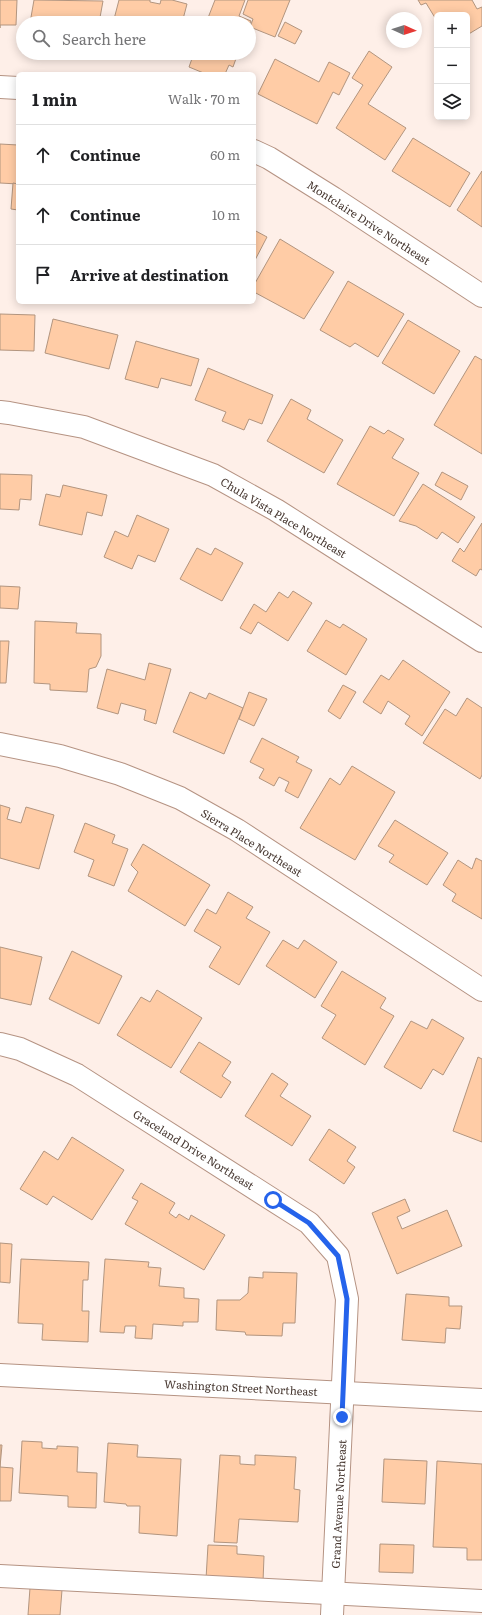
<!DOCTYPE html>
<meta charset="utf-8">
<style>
:root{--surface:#fff;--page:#f2f2f2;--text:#202124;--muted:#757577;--line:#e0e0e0}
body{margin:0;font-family:Literata,serif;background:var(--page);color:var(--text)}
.controls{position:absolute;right:12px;top:12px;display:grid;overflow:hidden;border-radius:6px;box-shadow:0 2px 10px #0003}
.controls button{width:36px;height:36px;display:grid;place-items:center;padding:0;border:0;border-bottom:1px solid var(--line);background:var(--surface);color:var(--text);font:20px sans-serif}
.compass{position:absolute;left:386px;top:12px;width:36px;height:36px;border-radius:50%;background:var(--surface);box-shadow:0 2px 10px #0003;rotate:93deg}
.stop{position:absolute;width:12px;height:12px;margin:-9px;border:3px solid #2563eb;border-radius:50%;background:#fff}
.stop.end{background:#2563eb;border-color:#fff;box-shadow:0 1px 4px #0008}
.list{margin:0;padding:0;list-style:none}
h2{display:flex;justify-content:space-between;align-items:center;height:52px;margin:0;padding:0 16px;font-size:17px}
h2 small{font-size:13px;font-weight:400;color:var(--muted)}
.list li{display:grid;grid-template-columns:26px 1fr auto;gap:12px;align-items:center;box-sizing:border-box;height:60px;padding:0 16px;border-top:1px solid var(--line)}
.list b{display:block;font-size:15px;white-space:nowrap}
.list em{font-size:13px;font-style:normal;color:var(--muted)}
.icon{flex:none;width:22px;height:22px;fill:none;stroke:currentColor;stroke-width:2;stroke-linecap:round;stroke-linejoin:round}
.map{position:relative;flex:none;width:482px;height:1615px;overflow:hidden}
.search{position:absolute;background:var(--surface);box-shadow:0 2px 10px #0003;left:16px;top:16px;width:240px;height:44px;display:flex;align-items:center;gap:10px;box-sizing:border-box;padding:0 14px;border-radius:22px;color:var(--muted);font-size:15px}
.panel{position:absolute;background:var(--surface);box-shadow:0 2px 10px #0003;left:16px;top:72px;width:240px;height:232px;border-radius:6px}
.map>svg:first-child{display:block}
.building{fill:#ffcca6;stroke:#b2957f}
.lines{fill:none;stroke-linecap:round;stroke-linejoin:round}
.minor-casing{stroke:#b59383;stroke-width:24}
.minor{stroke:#fff;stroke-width:22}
.route{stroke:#2563eb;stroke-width:5}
.labels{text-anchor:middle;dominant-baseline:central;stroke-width:3;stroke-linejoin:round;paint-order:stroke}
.street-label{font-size:11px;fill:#463730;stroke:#fff}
</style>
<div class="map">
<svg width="482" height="1615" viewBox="0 0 482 1615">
<rect width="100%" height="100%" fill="#feefe8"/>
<g class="building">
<polygon points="0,0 17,0 16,25 0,25 0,28"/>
<polygon points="34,0 103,1 99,23 30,23"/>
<polygon points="119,0 150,0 150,2 160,4 161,0 172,0 187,4 182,23 113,23"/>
<polygon points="215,0 245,0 239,16 251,21 249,25 249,23 206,23"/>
<polygon points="248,0 290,0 275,37 250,27 253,19 243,14"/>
<polygon points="418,0 472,0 477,9 482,7 482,26 467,35 467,15 437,15 437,21 426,3 421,5"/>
<polygon points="285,22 302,31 295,44 278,36"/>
<polygon points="369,51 392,67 368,104 406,128 385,160 336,128 363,85 352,78"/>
<polygon points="194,53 238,53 233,67 229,65 225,74 206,74 189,67"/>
<polygon points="275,59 319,82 329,62 350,73 339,95 333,92 317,124 258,94"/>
<polygon points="413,138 470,173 450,207 392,171"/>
<polygon points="0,144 18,145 18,184 0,183"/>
<polygon points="482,171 482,227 457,210"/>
<polygon points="13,183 18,184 18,210 11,209"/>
<polygon points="254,230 267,237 254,262"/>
<polygon points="280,239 334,272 304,319 254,292 254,285"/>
<polygon points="348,281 404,314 378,357 355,343 350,347 320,330"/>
<polygon points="0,314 35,315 34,351 0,350"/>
<polygon points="53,319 118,335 109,369 45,353"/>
<polygon points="408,320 460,351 434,394 382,363"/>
<polygon points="136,341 199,359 191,386 161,378 158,388 125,379"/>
<polygon points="475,356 482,360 482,454 434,425"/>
<polygon points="208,368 273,395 262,424 249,419 244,430 222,421 226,412 195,400"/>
<polygon points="291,399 311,410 307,419 343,440 324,473 267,441"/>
<polygon points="370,426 384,434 388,430 404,439 392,458 419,473 394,516 337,484"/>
<polygon points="442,472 468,486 461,500 435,485"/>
<polygon points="0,474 32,475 31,500 20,499 19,510 0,509"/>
<polygon points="423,484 475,517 458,543 442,532 437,539 416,526 399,521"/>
<polygon points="63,485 107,495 102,516 87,512 82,535 39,525 46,494 60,497"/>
<polygon points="137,515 169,529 155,562 138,555 132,569 104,557 115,531 128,537"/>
<polygon points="482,523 482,570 480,569 476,576 452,561 460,548 464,552"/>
<polygon points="197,548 211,555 215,548 243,563 222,601 180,579"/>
<polygon points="0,586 20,587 18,609 0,608"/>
<polygon points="293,591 312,603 288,641 258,622 251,634 240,628 254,604 266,612 279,592 288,598"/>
<polygon points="326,620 340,628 343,624 367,639 346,675 307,651"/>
<polygon points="35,621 77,623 76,633 101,634 101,656 96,667 89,669 87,692 50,690 50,684 34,683"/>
<polygon points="0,641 9,641 6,683 0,683"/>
<polygon points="403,660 450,692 422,736 405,724 410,716 388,701 381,714 363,702 381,675 389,680"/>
<polygon points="149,663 171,669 156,724 144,720 146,710 121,703 118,714 97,708 107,669 145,680"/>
<polygon points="343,685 356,692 340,719 328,711"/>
<polygon points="190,692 206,699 209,693 243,708 224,754 173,732"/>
<polygon points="249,692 267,699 254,726 239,719"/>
<polygon points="467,698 482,708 482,775 480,779 423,743 445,709 456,716"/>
<polygon points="262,738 299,757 296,762 312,770 298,798 285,791 289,782 279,777 274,786 259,778 264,769 250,762"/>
<polygon points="352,766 395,792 355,860 300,828 330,778 340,785"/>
<polygon points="0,805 10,808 7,819 21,823 26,807 54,815 39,869 0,858"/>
<polygon points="395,820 448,853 427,885 389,862 394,855 378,846"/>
<polygon points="85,823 115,835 112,843 128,849 114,886 88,876 94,860 74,852"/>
<polygon points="143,844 210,885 185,926 128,891 138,872 131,865"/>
<polygon points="476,858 482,861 482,919 452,901 456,894 443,885 458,860 472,869"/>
<polygon points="228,892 253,907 246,918 270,932 239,985 209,967 221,947 194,931 207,909 216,914"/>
<polygon points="283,940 298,949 304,940 337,962 315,998 266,966"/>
<polygon points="0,947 42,957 31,1005 0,998"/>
<polygon points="72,951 122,976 99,1024 49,999"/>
<polygon points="342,971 386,998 380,1008 394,1016 365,1065 322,1038 336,1015 321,1006"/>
<polygon points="157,990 202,1018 171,1068 117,1035 141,997 150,1002"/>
<polygon points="432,1019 464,1038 443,1075 433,1069 421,1089 384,1067 411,1021 427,1029"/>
<polygon points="199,1042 231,1062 222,1076 231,1082 221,1098 180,1072"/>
<polygon points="478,1057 482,1059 482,1142 453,1131"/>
<polygon points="272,1073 288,1084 280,1096 311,1116 292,1146 245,1116"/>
<polygon points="329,1129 356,1147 347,1161 355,1167 344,1184 309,1160"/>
<polygon points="72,1137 124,1170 92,1220 53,1196 47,1205 20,1189 44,1151 58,1160"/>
<polygon points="141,1183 175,1203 169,1213 176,1218 179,1214 189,1220 191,1215 225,1235 204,1270 125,1224 138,1201 132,1198"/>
<polygon points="405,1199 410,1211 397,1217 402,1229 447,1210 462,1246 397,1274 372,1213"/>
<polygon points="0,1243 12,1244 10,1283 0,1282"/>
<polygon points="21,1259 89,1262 88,1280 83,1280 82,1311 89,1311 88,1342 42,1340 43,1324 18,1323"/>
<polygon points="105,1259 149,1262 148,1267 161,1268 159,1286 184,1288 184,1298 199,1299 198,1322 183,1322 183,1326 153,1324 152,1339 135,1338 136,1326 125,1326 124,1333 100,1332"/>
<polygon points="263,1272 297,1273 295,1323 283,1323 282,1336 246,1335 245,1332 216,1330 217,1300 240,1300 248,1293 249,1277 263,1278"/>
<polygon points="406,1294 449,1297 449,1306 462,1306 460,1329 446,1328 445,1343 402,1340"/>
<polygon points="22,1441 42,1442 42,1448 57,1449 57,1446 78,1447 77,1472 97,1473 96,1508 68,1507 68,1496 19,1493"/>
<polygon points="108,1443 138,1445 137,1457 181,1459 177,1536 139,1533 140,1506 127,1506 126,1504 104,1502"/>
<polygon points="0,1445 2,1445 0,1467 13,1468 11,1501 0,1501"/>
<polygon points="220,1455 240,1456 240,1464 255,1465 255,1455 296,1457 294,1489 300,1490 298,1522 239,1519 237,1543 214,1542"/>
<polygon points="384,1459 427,1461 425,1504 382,1502"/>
<polygon points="437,1461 482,1464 482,1560 467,1560 467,1548 433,1547"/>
<polygon points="380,1544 414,1545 413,1573 379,1572"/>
<polygon points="208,1545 237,1546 237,1554 264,1556 263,1582 206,1579"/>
<polygon points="30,1588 62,1590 60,1615 28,1615"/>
</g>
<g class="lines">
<g class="minor-casing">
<g id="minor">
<polyline points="0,87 18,88"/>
<polyline points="254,151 269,158 333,198 482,296"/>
<polyline points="0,412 9,413 84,427 213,475 276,510 482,641"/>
<polyline points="0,744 60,756 120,774 180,798 237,830 482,990"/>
<polyline points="0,1044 20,1049 77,1075 309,1223 338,1256 347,1299 332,1615"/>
<polyline points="0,1375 482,1400"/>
<polyline points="0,1576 482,1601"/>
</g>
</g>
<use href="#minor" class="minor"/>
</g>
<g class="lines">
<polyline class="route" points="273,1200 309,1223 338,1256 347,1299 342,1417"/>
</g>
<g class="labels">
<g class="street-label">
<text transform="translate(369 222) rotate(33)">Montclaire Drive Northeast</text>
<text transform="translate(284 517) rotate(31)">Chula Vista Place Northeast</text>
<text transform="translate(252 842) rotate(32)">Sierra Place Northeast</text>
<text transform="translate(194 1149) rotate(32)">Graceland Drive Northeast</text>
<text transform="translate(241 1387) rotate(3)">Washington Street Northeast</text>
<text transform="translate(338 1504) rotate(-87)">Grand Avenue Northeast</text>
</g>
</g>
</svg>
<div class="controls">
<button>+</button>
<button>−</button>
<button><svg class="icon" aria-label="layers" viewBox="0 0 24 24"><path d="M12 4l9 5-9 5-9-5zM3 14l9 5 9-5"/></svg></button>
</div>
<svg class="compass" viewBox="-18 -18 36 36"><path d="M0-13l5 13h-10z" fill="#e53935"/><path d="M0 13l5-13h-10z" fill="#757577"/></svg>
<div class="stop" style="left:273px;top:1200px"></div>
<div class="stop end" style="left:342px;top:1417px"></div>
<div class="search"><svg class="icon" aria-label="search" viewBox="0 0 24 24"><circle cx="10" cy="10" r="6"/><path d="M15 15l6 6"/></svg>Search here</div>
<section class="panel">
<h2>1 min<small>Walk · 70 m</small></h2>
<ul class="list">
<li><svg class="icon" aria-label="ahead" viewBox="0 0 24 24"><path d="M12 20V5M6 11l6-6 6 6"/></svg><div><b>Continue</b></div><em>60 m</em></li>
<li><svg class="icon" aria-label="ahead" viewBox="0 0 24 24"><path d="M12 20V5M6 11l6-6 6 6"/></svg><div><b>Continue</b></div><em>10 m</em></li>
<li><svg class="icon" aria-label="arrive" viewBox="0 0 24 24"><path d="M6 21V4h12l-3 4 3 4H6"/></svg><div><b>Arrive at destination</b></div></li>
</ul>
</section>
</div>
